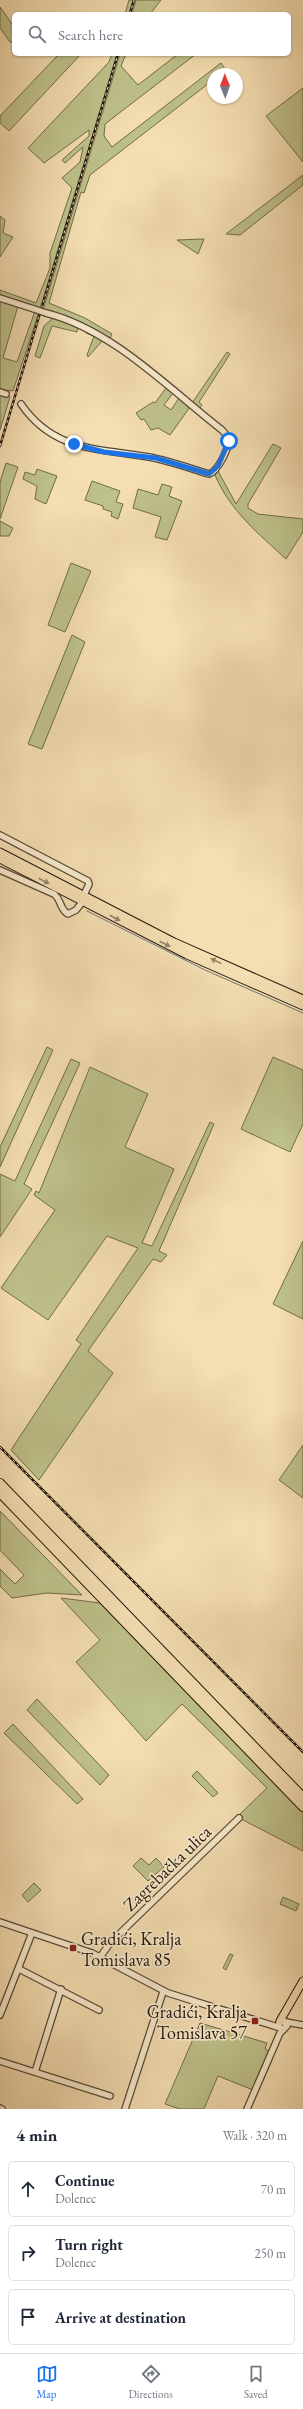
<!DOCTYPE html>
<meta charset="utf-8">
<style>
:root{--surface:#fff;--page:#f2f2f3;--text:#1f2937;--muted:#747a83;--line:#e0e1e3;--accent:#1a73e8}
body{margin:0;font-family:"EB Garamond",serif;background:var(--page);color:var(--text)}
.compass{position:absolute;left:207px;top:68px;width:36px;height:36px;border-radius:50%;background:var(--surface);box-shadow:0 1px 3px #0004;rotate:359deg}
.stop{position:absolute;width:12px;height:12px;margin:-9px;border:3px solid #1a73e8;border-radius:50%;background:#fff}
.stop.end{background:#1a73e8;border-color:#fff;box-shadow:0 1px 4px #0008}
.list{margin:0;padding:0;list-style:none}
h2{display:flex;justify-content:space-between;align-items:center;height:52px;margin:0;padding:0 16px;font-size:17px}
h2 small{font-size:13px;font-weight:400;color:var(--muted)}
.list li{display:grid;grid-template-columns:26px 1fr auto;gap:12px;align-items:center;box-sizing:border-box;height:56px;margin:0 8px 8px;padding:0 8px;border:1px solid var(--line);border-radius:6px}
.list b{display:block;font-size:15px;white-space:nowrap}
.list p{margin:0;font-size:13px;white-space:nowrap;color:var(--muted)}
.list em{font-size:13px;font-style:normal;color:var(--muted)}
.icon{flex:none;width:22px;height:22px;fill:none;stroke:currentColor;stroke-width:2;stroke-linecap:round;stroke-linejoin:round}
.map{position:relative;flex:none;width:303px;height:2109px;overflow:hidden}
.search{position:absolute;background:var(--surface);box-shadow:0 1px 3px #0004;left:12px;right:12px;top:12px;height:44px;display:flex;align-items:center;gap:10px;box-sizing:border-box;padding:0 14px;border-radius:6px;color:var(--muted);font-size:15px}
.sheet{height:244px;background:var(--surface)}
nav{display:flex;justify-content:space-around;align-items:center;box-sizing:border-box;height:56px;border-top:1px solid var(--line);background:var(--surface);font-size:11px;color:var(--muted)}
nav a{display:grid;justify-items:center;gap:2px}
nav .on{color:var(--accent)}
.map>svg:first-child{display:block}
.green{fill:#bec18a;stroke:#706c4b}
.lines{fill:none;stroke-linecap:round;stroke-linejoin:round}
.stream{stroke:#6b7a6f;stroke-width:1}
.minor-casing{stroke:#564836;stroke-width:8}
.major-casing{stroke:#22160c;stroke-width:9}
.highway-casing{stroke:#22160c;stroke-width:10}
.minor{stroke:#f8eacd;stroke-width:5.5}
.major{stroke:#f4deb2;stroke-width:7}
.highway{stroke:#f4deb2;stroke-width:8}
.rail-casing{stroke:#22160c;stroke-width:2.5}
.rail{stroke:#f8eacd;stroke-width:1;stroke-dasharray:3;stroke-linecap:butt}
.minor-bridge-casing{stroke:#564836;stroke-width:8;stroke-linecap:butt}
.minor-bridge{stroke:#f8eacd;stroke-width:5.5}
.oneway{fill:#968467}
.route{stroke:#1a73e8;stroke-width:5}
.poi-dot{fill:#8f2418;stroke:#f8eacd;stroke-width:1.5}
.labels{text-anchor:middle;dominant-baseline:central;stroke-width:3.5;stroke-linejoin:round;paint-order:stroke}
.street-label{font-size:18px;fill:#22160c;stroke:#f8eacd}
.poi-label{font-size:18px;fill:#22160c;stroke:#f8eacd;text-anchor:start}
</style>
<div class="map">
<svg width="303" height="2109" viewBox="0 0 303 2109">
<rect width="100%" height="100%" fill="#f4deb2"/>
<filter id="stains"><feTurbulence type="fractalNoise" baseFrequency=".005" numOctaves="4"/><feColorMatrix values="0 0 0 0 .2 0 0 0 0 .09 0 0 0 0 .02 0 0 0 .5 -.17"/></filter>
<radialGradient id="worn" r=".72"><stop offset=".6" stop-color="#630" stop-opacity="0"/><stop offset="1" stop-color="#630" stop-opacity=".3"/></radialGradient>
<g class="green">
<polygon points="129,0 133,0 129,14 125,14"/>
<polygon points="136,0 161,0 150,14 132,14"/>
<polygon points="0,7 14,27 14,42 10,42 0,28"/>
<polygon points="59,54 81,54 9,131 0,123 0,116"/>
<polygon points="112,54 117,54 40,309 0,297 0,290 36,303 50,268 50,253 72,188 62,178 80,162 83,147 65,163 62,160 89,136 89,130 44,163 28,148 109,62"/>
<polygon points="120,54 126,54 121,66 138,85 178,54 196,54 105,124 104,136 112,147 221,63 226,70 221,74 213,74 213,80 90,175 84,193 81,192 49,303 85,318 112,334 110,338 78,321 43,310"/>
<polygon points="303,88 303,162 266,116"/>
<polygon points="303,175 303,185 240,235 226,234"/>
<polygon points="0,216 5,220 3,233 13,237 0,257"/>
<polygon points="204,239 198,254 177,240"/>
<polygon points="0,300 18,306 3,358 17,362 35,311 39,312 13,391 0,389"/>
<polygon points="54,317 78,326 77,332 52,326 40,358 35,356 44,326"/>
<polygon points="88,329 104,339 88,357 87,355 94,336 86,333"/>
<polygon points="227,352 230,354 201,399 199,402 202,405 199,409 192,403"/>
<polygon points="166,388 173,393 164,405 171,410 179,398 190,407 170,435 158,428 151,430 144,419 141,420 136,413 153,402 155,403"/>
<polygon points="0,394 10,397 0,430"/>
<path d="M273,444L281,448L248,504V508L258,514L303,519V532L286,559C259,534 230,511 215,475L218,471L236,504Z"/>
<polygon points="6,463 18,467 0,519 0,482"/>
<polygon points="37,469 57,476 46,504 35,499 37,486 23,479 25,472 35,475"/>
<polygon points="92,481 120,491 116,502 123,504 118,519 111,516 112,512 103,509 103,506 85,500"/>
<polygon points="162,484 172,487 169,496 182,501 167,540 155,537 161,517 133,508 138,489 158,495"/>
<polygon points="0,521 13,528 9,536 0,536"/>
<polygon points="71,563 91,571 65,632 48,625"/>
<polygon points="72,635 85,642 42,749 28,744"/>
<polygon points="47,1047 53,1050 0,1167 0,1147"/>
<polygon points="273,1057 303,1070 303,1124 290,1152 241,1129"/>
<polygon points="71,1059 80,1063 24,1184 32,1189 0,1237 0,1174 15,1181"/>
<polygon points="90,1067 148,1094 125,1147 174,1169 142,1243 152,1246 210,1122 214,1124 159,1251 167,1255 161,1262 153,1259 88,1351 113,1373 39,1480 11,1450 81,1344 76,1340 138,1248 107,1236 48,1320 1,1288 55,1210 34,1195 36,1191 39,1193"/>
<polygon points="303,1241 303,1319 273,1304"/>
<polygon points="303,1445 303,1498 279,1480"/>
<polygon points="0,1511 82,1595 47,1593 12,1598 0,1586 0,1569 15,1584 24,1575 0,1550"/>
<polygon points="61,1598 100,1603 303,1813 303,1851 241,1819 239,1815 267,1788 182,1704 146,1741 76,1662 100,1640"/>
<polygon points="37,1699 109,1775 100,1785 27,1710"/>
<polygon points="13,1724 83,1799 77,1804 4,1733"/>
<polygon points="197,1771 218,1793 213,1797 192,1776"/>
<polygon points="141,1858 149,1865 156,1858 164,1867 148,1881 133,1866"/>
<polygon points="34,1883 41,1890 28,1902 22,1895"/>
<polygon points="283,1897 299,1904 296,1911 280,1904"/>
<polygon points="230,1954 233,1955 226,1970 223,1968"/>
<polygon points="200,2023 267,2043 265,2049 269,2051 253,2090 218,2076 204,2109 180,2109 165,2104"/>
</g>
<g class="lines">
<polyline class="stream" points="87,911 205,970 303,1013"/>
<g class="minor-casing">
<g id="minor">
<polyline points="0,298 34,309"/>
<polyline points="0,392 6,394"/>
<path d="M21,404C54,452 98,448 149,457C170,461 189,468 209,474C218,471 231,446 228,437L222,430C168,388 113,330 46,313"/>
<polyline points="0,835 88,881 89,884 84,895"/>
<path d="M0,870L54,894C61,899 60,910 68,914L76,910L83,901"/>
<polyline points="0,1922 92,1953 168,1993 284,2029"/>
<polyline points="100,1957 111,1942 239,1818"/>
<polyline points="19,1969 99,2010"/>
<polyline points="0,2015 32,1933"/>
<polyline points="286,2022 303,2025"/>
<polyline points="0,2061 110,2096"/>
<polyline points="35,2072 61,1989"/>
<polyline points="0,2108 2,2109"/>
<polyline points="125,2109 163,1992"/>
<polyline points="247,2109 280,2033 287,2026 284,2021 279,2023"/>
</g>
</g>
<g class="major-casing">
<g id="major">
<polyline points="0,852 174,942 303,999"/>
<polyline points="0,859 187,955 303,1006"/>
<polyline points="280,2021 303,1981"/>
</g>
</g>
<g class="highway-casing">
<g id="highway">
<polyline points="0,1483 303,1797"/>
<polyline points="0,1493 303,1807"/>
</g>
</g>
<use href="#minor" class="minor"/>
<use href="#major" class="major"/>
<use href="#highway" class="highway"/>
<g class="rail-casing">
<g id="rail">
<polyline points="130,14 134,0"/>
<polyline points="0,446 118,54"/>
<polyline points="0,1447 303,1752"/>
</g>
</g>
<use href="#rail" class="rail"/>
<g class="minor-bridge-casing">
<polyline id="minor-bridge" points="34,309 46,313"/>
</g>
<use href="#minor-bridge" class="minor-bridge"/>
</g>
<defs><path id="oneway-solid" d="M-6-.8H1V-3.2L6.5 0L1 3.2V.8H-6Z"/></defs>
<g class="oneway">
<use href="#oneway-solid" transform="translate(44 881) rotate(27)"/>
<use href="#oneway-solid" transform="translate(115 918) rotate(28)"/>
<use href="#oneway-solid" transform="translate(165 944) rotate(27)"/>
<use href="#oneway-solid" transform="translate(216 961) rotate(-155)"/>
</g>
<g class="lines">
<polyline class="route" points="74,444 104,452 156,458 209,474 218,466 229,441"/>
</g>
<g class="poi-dot">
<rect x="69" y="1944" width="8" height="8" rx="2"/>
<rect x="251" y="2017" width="8" height="8" rx="2"/>
</g>
<g class="labels">
<g class="street-label">
<text transform="translate(167 1868) rotate(-44)">Zagrebačka ulica</text>
</g>
<g class="poi-label">
<text x="81" y="1938">Gradići, Kralja<tspan x="81" dy="21">Tomislava 85</tspan></text>
<text x="247" y="2011" text-anchor="end">Gradići, Kralja<tspan x="247" dy="21">Tomislava 57</tspan></text>
</g>
</g>
<rect width="100%" height="100%" filter="url(#stains)"/>
<rect width="100%" height="100%" fill="url(#worn)"/>
</svg>
<svg class="compass" viewBox="-18 -18 36 36"><path d="M0-13l5 13h-10z" fill="#e53935"/><path d="M0 13l5-13h-10z" fill="#747a83"/></svg>
<div class="stop" style="left:229px;top:441px"></div>
<div class="stop end" style="left:74px;top:444px"></div>
<div class="search"><svg class="icon" aria-label="search" viewBox="0 0 24 24"><circle cx="10" cy="10" r="6"/><path d="M15 15l6 6"/></svg>Search here</div>
</div>
<section class="sheet">
<h2>4 min<small>Walk · 320 m</small></h2>
<ul class="list">
<li><svg class="icon" aria-label="ahead" viewBox="0 0 24 24"><path d="M12 20V5M6 11l6-6 6 6"/></svg><div><b>Continue</b><p>Dolenec</p></div><em>70 m</em></li>
<li><svg class="icon" aria-label="right" viewBox="0 0 24 24"><path d="M7 20v-9h11M14 6l5 5-5 5"/></svg><div><b>Turn right</b><p>Dolenec</p></div><em>250 m</em></li>
<li><svg class="icon" aria-label="arrive" viewBox="0 0 24 24"><path d="M6 21V4h12l-3 4 3 4H6"/></svg><div><b>Arrive at destination</b></div></li>
</ul>
</section>
<nav>
<a class="on"><svg class="icon" aria-label="map" viewBox="0 0 24 24"><path d="M3 6l6-2 6 2 6-2v14l-6 2-6-2-6 2zM9 4v14M15 6v14"/></svg>Map</a>
<a><svg class="icon" aria-label="directions" viewBox="0 0 24 24"><path d="M12 3l9 9-9 9-9-9zM9 14v-3h6M13 9l2 2-2 2"/></svg>Directions</a>
<a><svg class="icon" aria-label="saved" viewBox="0 0 24 24"><path d="M7 4h10v16l-5-4-5 4z"/></svg>Saved</a>
</nav>
